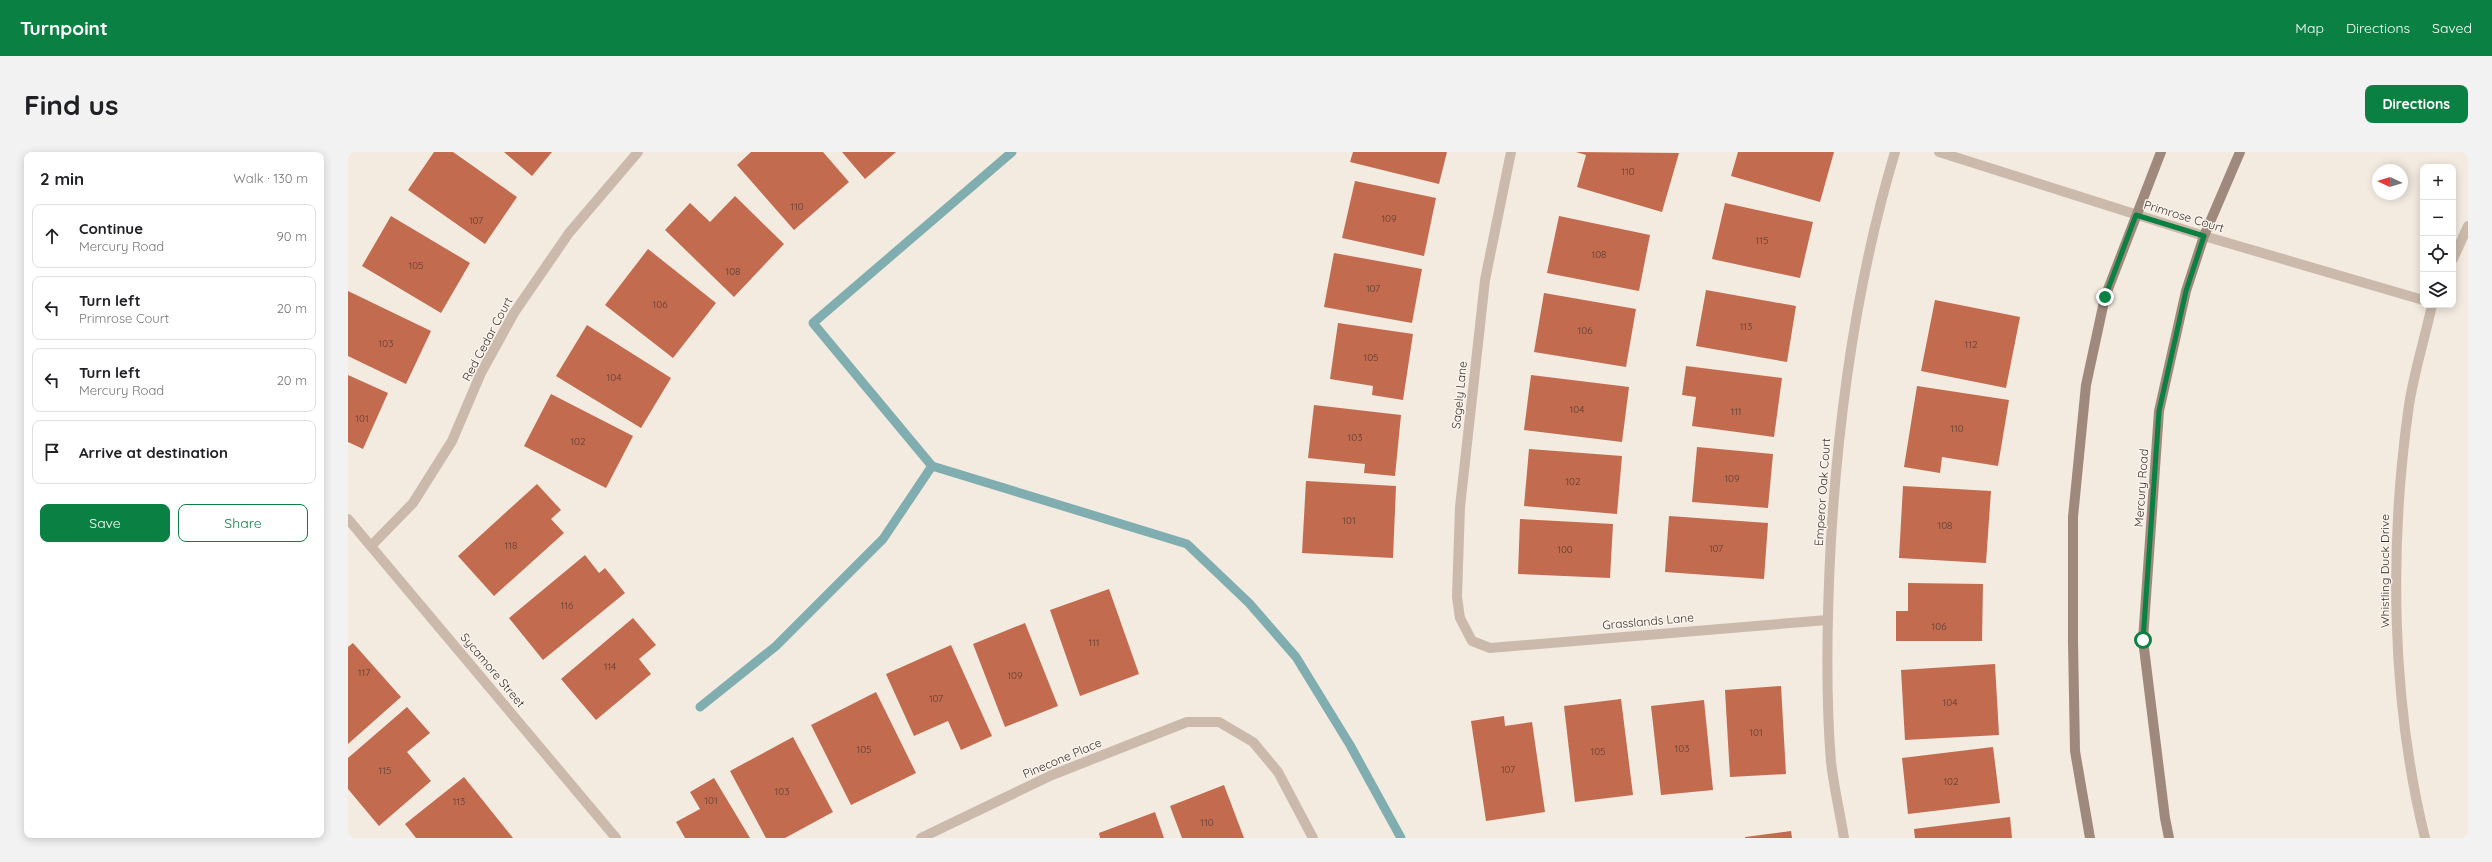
<!DOCTYPE html>
<meta charset="utf-8">
<style>
:root{--surface:#fff;--page:#f2f2f2;--text:#202124;--muted:#757577;--line:#e0e0e0;--accent:#0b8043}
body{margin:0;font-family:Quicksand,sans-serif;background:var(--page);color:var(--text)}
.controls{position:absolute;right:12px;top:12px;display:grid;overflow:hidden;border-radius:8px;box-shadow:0 2px 10px #0003}
.controls button{width:36px;height:36px;display:grid;place-items:center;padding:0;border:0;border-bottom:1px solid var(--line);background:var(--surface);color:var(--text);font:20px sans-serif}
.compass{position:absolute;left:2024px;top:12px;width:36px;height:36px;border-radius:50%;background:var(--surface);box-shadow:0 2px 10px #0003;rotate:274deg}
.stop{position:absolute;width:12px;height:12px;margin:-9px;border:3px solid #0b8043;border-radius:50%;background:#fff}
.stop.end{background:#0b8043;border-color:#fff;box-shadow:0 1px 4px #0008}
.list{margin:0;padding:0;list-style:none}
h2{display:flex;justify-content:space-between;align-items:center;height:52px;margin:0;padding:0 16px;font-size:17px}
h2 small{font-size:13px;font-weight:400;color:var(--muted)}
.list li{display:grid;grid-template-columns:26px 1fr auto;gap:12px;align-items:center;box-sizing:border-box;height:64px;margin:0 8px 8px;padding:0 8px;border:1px solid var(--line);border-radius:8px}
.list b{display:block;font-size:15px;white-space:nowrap}
.list p{margin:0;font-size:13px;white-space:nowrap;color:var(--muted)}
.list em{font-size:13px;font-style:normal;color:var(--muted)}
.actions{display:flex;gap:8px;padding:12px 16px}
.actions a{flex:1;padding:9px 0;border:1px solid var(--accent);border-radius:8px;text-align:center;font-size:14px;color:var(--accent)}
.actions .main{background:var(--accent);color:#fff}
.icon{flex:none;width:22px;height:22px;fill:none;stroke:currentColor;stroke-width:2;stroke-linecap:round;stroke-linejoin:round}
.map{position:relative;flex:none;width:2120px;height:686px;overflow:hidden;border-radius:8px}
header{display:flex;align-items:center;gap:24px;box-sizing:border-box;height:56px;padding:0 20px;background:var(--accent);color:#fff}
header strong{font-size:19px}
nav{display:flex;gap:22px;margin-inline-start:auto;font-size:14px}
.intro{display:flex;align-items:center;justify-content:space-between;box-sizing:border-box;height:96px;padding:0 24px}
h1{margin:0;font-size:28px}
.button{padding:10px 18px;border-radius:8px;background:var(--accent);color:#fff;font-size:14px;font-weight:700}
main{display:flex;gap:24px;padding:0 24px}
aside{flex:1;background:var(--surface);border-radius:8px;box-shadow:0 2px 10px #0003}
.map>svg:first-child{display:block}
.lines{fill:none;stroke-linecap:round;stroke-linejoin:round}
.stream{stroke:#80adaf;stroke-width:9}
.building{fill:#c26b4f}
.street{stroke:#cbbaac;stroke-width:10}
.secondary{stroke:#9f897d;stroke-width:10}
.route{stroke:#0b8043;stroke-width:5}
.labels{text-anchor:middle;dominant-baseline:central;stroke-width:3;stroke-linejoin:round;paint-order:stroke}
.number-label{font-size:10px;fill:#5b3e34}
.street-label{font-size:12px;fill:#392f2b;stroke:#faf4ed}
</style>
<header>
<strong>Turnpoint</strong>
<nav><a>Map</a><a>Directions</a><a>Saved</a></nav>
</header>
<div class="intro"><h1>Find us</h1><a class="button">Directions</a></div>
<main>
<aside>
<h2>2 min<small>Walk · 130 m</small></h2>
<ul class="list">
<li><svg class="icon" aria-label="ahead" viewBox="0 0 24 24"><path d="M12 20V5M6 11l6-6 6 6"/></svg><div><b>Continue</b><p>Mercury Road</p></div><em>90 m</em></li>
<li><svg class="icon" aria-label="left" viewBox="0 0 24 24"><path d="M17 20v-9H6M10 6l-5 5 5 5"/></svg><div><b>Turn left</b><p>Primrose Court</p></div><em>20 m</em></li>
<li><svg class="icon" aria-label="left" viewBox="0 0 24 24"><path d="M17 20v-9H6M10 6l-5 5 5 5"/></svg><div><b>Turn left</b><p>Mercury Road</p></div><em>20 m</em></li>
<li><svg class="icon" aria-label="arrive" viewBox="0 0 24 24"><path d="M6 21V4h12l-3 4 3 4H6"/></svg><div><b>Arrive at destination</b></div></li>
</ul>
<div class="actions"><a class="main">Save</a><a>Share</a></div>
</aside>
<div class="map">
<svg width="2120" height="686" viewBox="0 0 2120 686">
<rect width="100%" height="100%" fill="#f3eae0"/>
<g class="lines">
<g class="stream">
<polyline points="664,0 465,171 584,314 839,392 901,451 948,505 1002,593 1053,686"/>
<polyline points="352,555 428,494 535,387 584,314"/>
</g>
</g>
<g class="building">
<polygon points="86,0 105,0 169,45 137,92 60,38"/>
<polygon points="156,0 204,0 184,24"/>
<polygon points="403,0 475,0 501,30 446,78 389,13"/>
<polygon points="494,0 548,0 517,27"/>
<polygon points="1005,0 1099,0 1091,32 1002,10"/>
<polygon points="1228,0 1331,1 1314,60 1229,35 1238,3"/>
<polygon points="1390,0 1486,0 1472,50 1383,24"/>
<polygon points="1007,29 1088,46 1076,104 994,86"/>
<polygon points="387,44 436,92 386,145 317,78 342,51 362,70"/>
<polygon points="1377,51 1465,70 1452,126 1364,107"/>
<polygon points="43,64 122,111 93,161 14,114"/>
<polygon points="1211,64 1302,83 1291,139 1199,121"/>
<polygon points="300,97 368,151 325,206 257,153"/>
<polygon points="986,101 1074,117 1064,171 976,155"/>
<polygon points="1358,138 1448,154 1439,210 1348,194"/>
<polygon points="0,139 83,179 58,232 0,204"/>
<polygon points="1196,141 1288,157 1278,215 1186,200"/>
<polygon points="1587,148 1672,165 1658,236 1573,219"/>
<polygon points="990,171 1065,182 1055,248 1024,243 1025,234 982,227"/>
<polygon points="239,173 323,226 293,276 208,224"/>
<polygon points="1338,214 1434,226 1426,285 1344,274 1348,245 1334,243"/>
<polygon points="0,223 40,241 15,297 0,290"/>
<polygon points="1183,223 1281,235 1274,290 1176,278"/>
<polygon points="1569,234 1661,248 1650,314 1594,305 1592,321 1556,315"/>
<polygon points="203,242 285,284 258,336 176,294"/>
<polygon points="966,253 1053,263 1047,324 1016,321 1017,312 960,306"/>
<polygon points="1349,295 1425,302 1420,356 1344,350"/>
<polygon points="1181,297 1274,304 1269,362 1176,354"/>
<polygon points="958,329 1048,334 1045,406 954,401"/>
<polygon points="189,332 213,358 203,367 216,381 146,444 110,404"/>
<polygon points="1555,334 1643,339 1638,411 1551,406"/>
<polygon points="1321,364 1420,371 1416,427 1317,420"/>
<polygon points="1172,367 1265,372 1262,426 1170,422"/>
<polygon points="237,403 251,421 257,416 277,441 195,508 161,466"/>
<polygon points="1560,431 1635,432 1634,489 1548,489 1548,459 1560,459"/>
<polygon points="761,437 791,522 732,544 702,458"/>
<polygon points="285,466 308,493 291,507 303,522 248,568 213,527"/>
<polygon points="677,471 710,554 657,575 625,492"/>
<polygon points="5,491 53,545 0,592 0,495"/>
<polygon points="603,493 644,584 613,598 600,569 566,584 538,522"/>
<polygon points="1647,512 1651,583 1557,588 1553,518"/>
<polygon points="1433,534 1438,622 1382,625 1377,538"/>
<polygon points="528,540 568,621 503,653 463,573"/>
<polygon points="1273,547 1285,643 1227,650 1216,554"/>
<polygon points="1356,548 1365,638 1313,643 1303,554"/>
<polygon points="59,555 82,581 59,600 83,629 31,674 0,637 0,606"/>
<polygon points="1156,564 1157,574 1184,570 1197,660 1138,669 1123,569"/>
<polygon points="445,585 485,660 437,686 418,686 382,619"/>
<polygon points="1645,595 1652,651 1560,662 1554,606"/>
<polygon points="116,625 165,686 68,686 57,672"/>
<polygon points="366,626 402,686 337,686 328,670 352,657 342,640"/>
<polygon points="876,633 896,686 834,686 822,654"/>
<polygon points="807,660 816,686 752,686 751,681"/>
<polygon points="1662,665 1664,686 1567,686 1566,677"/>
<polygon points="1443,679 1444,686 1397,686 1397,685"/>
</g>
<g class="lines">
<g class="street">
<polyline points="1163,0 1137,128 1112,355 1109,445 1112,466 1124,489 1142,496 1479,468"/>
<polyline points="1591,0 1856,84 2075,148"/>
<polyline points="2105,107 2120,74"/>
<polyline points="0,367 268,686"/>
<polyline points="24,393 65,351 104,289 133,221 166,161 221,81 290,0"/>
<polyline points="573,686 704,623 839,570 871,570 905,590 930,620 965,686"/>
<path d="M1496,686C1492,661 1486,636 1483,610C1477,536 1479,461 1483,387C1491,255 1509,127 1547,0"/>
<path d="M2077,686C2043,549 2041,393 2061,253C2066,220 2077,186 2084,153"/>
</g>
<g class="secondary">
<polyline points="1742,686 1727,599 1725,490 1725,365 1738,233 1757,145 1813,0"/>
<polyline points="1821,686 1817,666 1795,488 1811,259 1838,139 1856,84 1892,0"/>
</g>
</g>
<g class="lines">
<polyline class="route" points="1757,145 1788,63 1856,84 1838,139 1811,259 1795,488"/>
</g>
<g class="labels">
<g class="number-label">
<text x="1280" y="19">110</text>
<text x="449" y="54">110</text>
<text x="1041" y="66">109</text>
<text x="128" y="68">107</text>
<text x="1414" y="88">115</text>
<text x="1251" y="102">108</text>
<text x="68" y="113">105</text>
<text x="385" y="119">108</text>
<text x="1025" y="136">107</text>
<text x="312" y="152">106</text>
<text x="1398" y="174">113</text>
<text x="1237" y="178">106</text>
<text x="38" y="191">103</text>
<text x="1623" y="192">112</text>
<text x="1023" y="205">105</text>
<text x="266" y="225">104</text>
<text x="1229" y="257">104</text>
<text x="1388" y="259">111</text>
<text x="14" y="266">101</text>
<text x="1609" y="276">110</text>
<text x="1007" y="285">103</text>
<text x="230" y="289">102</text>
<text x="1384" y="326">109</text>
<text x="1225" y="329">102</text>
<text x="1001" y="368">101</text>
<text x="1597" y="373">108</text>
<text x="163" y="393">118</text>
<text x="1368" y="396">107</text>
<text x="1217" y="397">100</text>
<text x="219" y="453">116</text>
<text x="1591" y="474">106</text>
<text x="746" y="490">111</text>
<text x="262" y="514">114</text>
<text x="16" y="520">117</text>
<text x="667" y="523">109</text>
<text x="588" y="546">107</text>
<text x="1602" y="550">104</text>
<text x="1408" y="580">101</text>
<text x="1334" y="596">103</text>
<text x="516" y="597">105</text>
<text x="1250" y="599">105</text>
<text x="1160" y="617">107</text>
<text x="37" y="618">115</text>
<text x="1603" y="629">102</text>
<text x="434" y="639">103</text>
<text x="363" y="648">101</text>
<text x="111" y="649">113</text>
<text x="859" y="670">110</text>
</g>
<g class="street-label">
<text transform="translate(1836 64) rotate(17)">Primrose Court</text>
<text transform="translate(139 187) rotate(-62)">Red Cedar Court</text>
<text transform="translate(1111 243) rotate(-84)">Sagely Lane</text>
<text transform="translate(1793 336) rotate(-86)">Mercury Road</text>
<text transform="translate(1474 340) rotate(-86)">Emperor Oak Court</text>
<text transform="translate(2036 419) rotate(-90)">Whistling Duck Drive</text>
<text transform="translate(1300 469) rotate(-5)">Grasslands Lane</text>
<text transform="translate(145 518) rotate(50)">Sycamore Street</text>
<text transform="translate(714 606) rotate(-23)">Pinecone Place</text>
</g>
</g>
</svg>
<div class="controls">
<button>+</button>
<button>−</button>
<button><svg class="icon" aria-label="locate" viewBox="0 0 24 24"><circle cx="12" cy="12" r="6"/><path d="M12 2v4M12 18v4M2 12h4M18 12h4"/></svg></button>
<button><svg class="icon" aria-label="layers" viewBox="0 0 24 24"><path d="M12 4l9 5-9 5-9-5zM3 14l9 5 9-5"/></svg></button>
</div>
<svg class="compass" viewBox="-18 -18 36 36"><path d="M0-13l5 13h-10z" fill="#e53935"/><path d="M0 13l5-13h-10z" fill="#757577"/></svg>
<div class="stop" style="left:1795px;top:488px"></div>
<div class="stop end" style="left:1757px;top:145px"></div>
</div>
</main>
